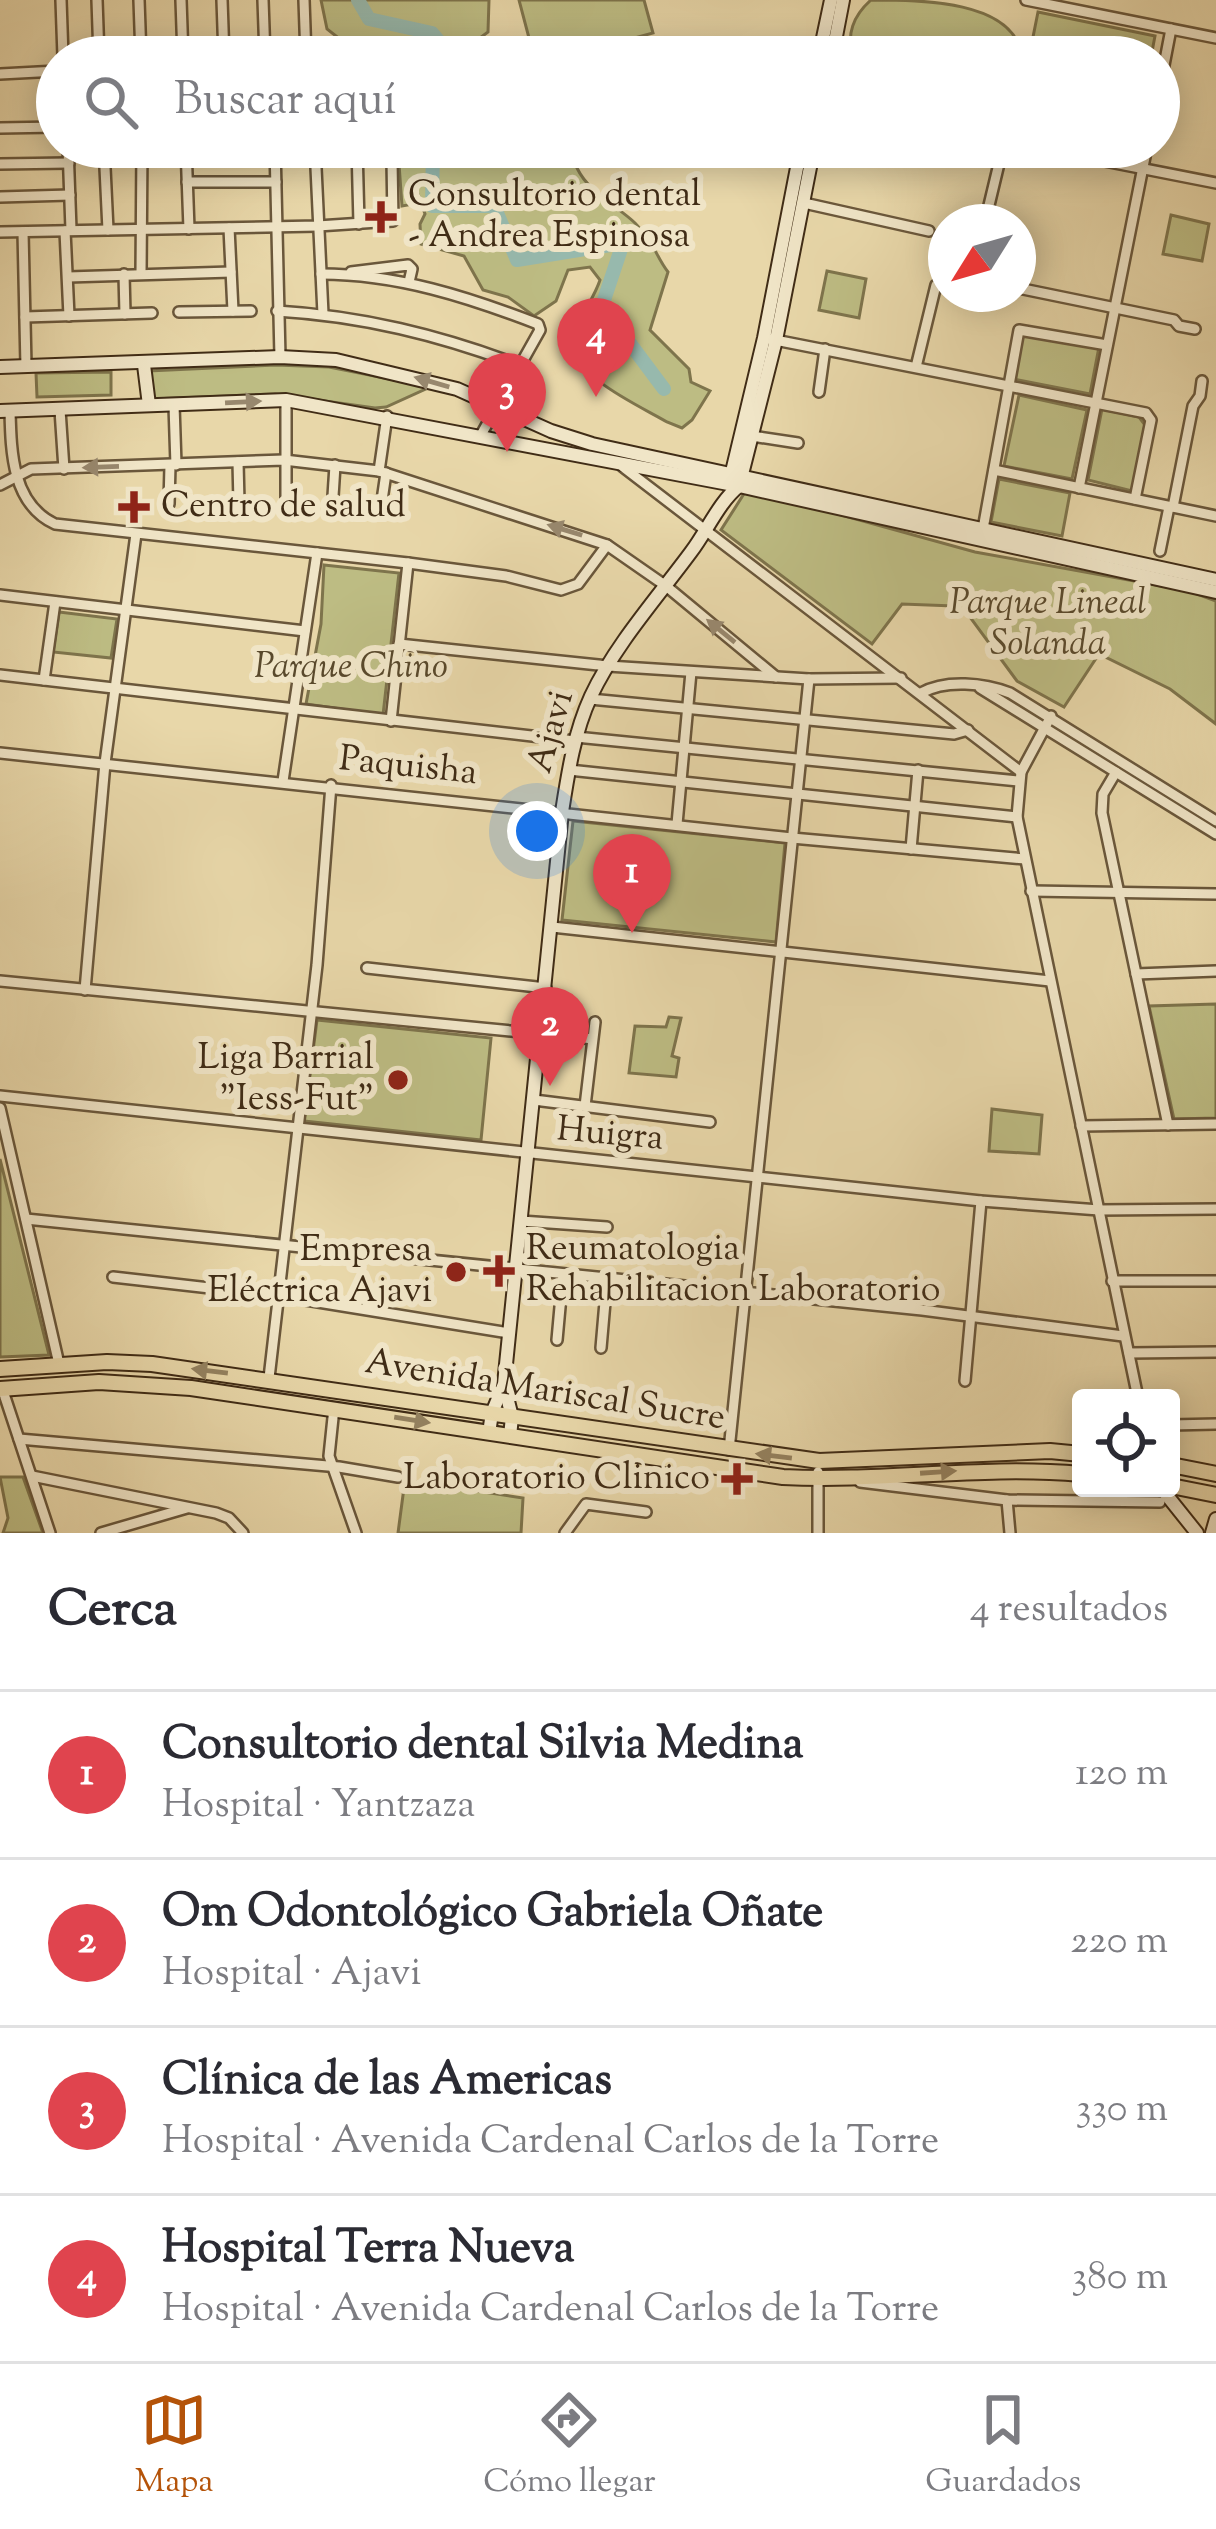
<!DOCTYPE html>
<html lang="es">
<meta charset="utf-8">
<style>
:root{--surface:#fff;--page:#f2f2f3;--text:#2b2b33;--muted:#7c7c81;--line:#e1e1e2;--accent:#b45309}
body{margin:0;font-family:"Sorts Mill Goudy",serif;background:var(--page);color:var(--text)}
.controls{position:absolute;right:36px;bottom:36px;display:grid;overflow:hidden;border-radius:12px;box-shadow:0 6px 30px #0003}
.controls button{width:108px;height:108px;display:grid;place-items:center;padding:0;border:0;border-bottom:3px solid var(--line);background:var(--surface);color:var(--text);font:60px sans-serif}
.compass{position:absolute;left:928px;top:204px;width:108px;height:108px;border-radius:50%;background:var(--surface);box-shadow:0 6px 30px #0003;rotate:233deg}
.you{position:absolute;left:537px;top:831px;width:42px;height:42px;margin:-30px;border:9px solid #fff;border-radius:50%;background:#1a73e8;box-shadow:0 0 0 18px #1a73e833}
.badge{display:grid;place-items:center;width:78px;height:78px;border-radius:50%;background:var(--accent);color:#fff;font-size:39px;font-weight:700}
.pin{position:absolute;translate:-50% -99px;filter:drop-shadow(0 3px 6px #0008)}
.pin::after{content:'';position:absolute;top:63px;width:42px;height:36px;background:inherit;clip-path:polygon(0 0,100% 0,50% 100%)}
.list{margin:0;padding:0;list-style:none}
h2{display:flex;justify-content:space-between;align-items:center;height:156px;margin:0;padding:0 48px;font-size:51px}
h2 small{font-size:39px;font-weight:400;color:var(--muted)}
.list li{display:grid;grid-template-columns:78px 1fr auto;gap:36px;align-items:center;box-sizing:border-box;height:168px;padding:0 48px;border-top:3px solid var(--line)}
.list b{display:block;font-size:45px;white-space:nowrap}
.list p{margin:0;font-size:39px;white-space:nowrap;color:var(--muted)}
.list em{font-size:39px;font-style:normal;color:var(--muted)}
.icon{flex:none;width:66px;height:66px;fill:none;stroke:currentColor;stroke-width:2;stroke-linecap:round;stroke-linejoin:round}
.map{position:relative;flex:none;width:1216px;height:1533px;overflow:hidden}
.search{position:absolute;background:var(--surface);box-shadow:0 6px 30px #0003;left:36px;right:36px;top:36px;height:132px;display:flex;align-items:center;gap:30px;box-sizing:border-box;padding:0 42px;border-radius:66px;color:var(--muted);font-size:45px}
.sheet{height:828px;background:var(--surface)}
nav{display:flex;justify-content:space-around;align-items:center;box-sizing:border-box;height:168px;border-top:3px solid var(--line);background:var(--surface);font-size:33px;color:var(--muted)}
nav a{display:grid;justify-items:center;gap:6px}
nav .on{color:var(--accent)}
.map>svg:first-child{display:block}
.green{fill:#bdbc83;stroke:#7e744c;stroke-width:3}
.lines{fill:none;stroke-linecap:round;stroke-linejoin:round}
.river{stroke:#97b9ad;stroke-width:14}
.street-casing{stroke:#6a573b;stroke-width:14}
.secondary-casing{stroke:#402c16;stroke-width:16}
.primary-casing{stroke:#402c16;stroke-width:18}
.street{stroke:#f0e5c7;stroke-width:9}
.secondary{stroke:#f0e5c7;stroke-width:12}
.primary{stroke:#e8d7a9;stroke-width:14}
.oneway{fill:#98886e}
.oneway2{fill:#948260}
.poi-dot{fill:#8f2418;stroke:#f0e5c7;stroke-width:4.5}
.labels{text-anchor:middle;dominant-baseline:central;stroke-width:12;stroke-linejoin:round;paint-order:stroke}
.poi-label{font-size:36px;fill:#402c16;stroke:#f0e5c7;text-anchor:start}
.park-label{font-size:36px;font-style:italic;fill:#59492c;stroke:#f0e5c7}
.street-label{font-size:36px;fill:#402c16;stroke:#f0e5c7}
</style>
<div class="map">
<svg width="1216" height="1533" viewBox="0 0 1216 1533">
<rect width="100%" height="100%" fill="#e8d7a9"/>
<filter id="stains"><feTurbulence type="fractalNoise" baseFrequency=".00167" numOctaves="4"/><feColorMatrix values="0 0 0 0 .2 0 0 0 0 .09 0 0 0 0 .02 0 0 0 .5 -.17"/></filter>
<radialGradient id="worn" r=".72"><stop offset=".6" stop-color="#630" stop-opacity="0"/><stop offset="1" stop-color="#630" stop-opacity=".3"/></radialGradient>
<g class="green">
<polygon points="321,0 489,0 488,32 476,41 479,57 347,57 341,40 327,29"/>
<polygon points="519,0 644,0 653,33 565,57 534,57"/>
<path d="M871,0C921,0 1015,0 1022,57H854C845,35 854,15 871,0Z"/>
<polygon points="1038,12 1155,36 1151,57 1029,57"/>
<path d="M386,147L582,149L577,168C589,193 616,205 635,223C655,243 655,255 668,272L650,330L689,369L691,382L710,391L692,420L682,428L667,422C642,407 571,376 574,343C575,320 593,302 600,280L590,267L568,270L556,301L534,316L508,297L483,290L464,256L421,244L420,224L425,214L417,191L408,205L402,206L398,150Z"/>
<polygon points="1171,215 1209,224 1202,261 1163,254"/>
<polygon points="827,271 866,279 859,318 819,310"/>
<polygon points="1021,333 1099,347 1090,394 1013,379"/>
<polygon points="276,365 329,367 430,387 386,407 375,408 275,394 152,399 148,371"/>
<polygon points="111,372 111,395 37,397 36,373"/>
<polygon points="1019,395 1087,410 1072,479 1004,466"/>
<polygon points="1102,409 1139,417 1145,425 1132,491 1088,480"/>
<polygon points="999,479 1070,493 1062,536 991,522"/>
<polygon points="747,489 975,552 1189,591 1216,601 1216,724 1170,689 1099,654 1064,707 1017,681 970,617 954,606 902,604 872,644 721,530"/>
<polygon points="324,565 399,573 383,715 306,704 321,624"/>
<polygon points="59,612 117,619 111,658 53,652"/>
<polygon points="573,821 785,843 776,942 562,920"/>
<polygon points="1216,1004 1216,1118 1174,1119 1149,1006"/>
<polygon points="669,1017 681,1018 672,1056 679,1058 676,1077 629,1073 635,1026 666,1027"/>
<polygon points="317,1020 491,1038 481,1140 304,1121"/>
<polygon points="992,1109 1042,1115 1039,1154 989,1151"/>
<polygon points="0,1159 49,1355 0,1357"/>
<polygon points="0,1477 23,1477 43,1533 3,1533 8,1518"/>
<polygon points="405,1480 523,1498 521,1533 398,1533"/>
</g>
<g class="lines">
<g class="river">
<polyline points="358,0 369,19 432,33 452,57"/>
<polyline points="433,147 432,206 494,206 517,260 623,243 602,306 664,389"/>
</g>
<g class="street-casing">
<g id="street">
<polyline points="61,0 63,57"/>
<polyline points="97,0 99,57"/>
<polyline points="139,0 141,57"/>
<polyline points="181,0 183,57"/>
<polyline points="222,0 224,57"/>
<polyline points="263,0 265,57"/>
<polyline points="304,0 306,57"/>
<polyline points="1026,0 1216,38"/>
<polyline points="0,74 57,71"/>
<polyline points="1159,91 1171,29"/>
<polyline points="0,128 57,127"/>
<polyline points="68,147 71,230"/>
<polyline points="104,147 108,230"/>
<polyline points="186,147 189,229"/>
<polyline points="275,147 280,357"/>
<polyline points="315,147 323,314"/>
<polyline points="357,147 359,224"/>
<polyline points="1033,147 1216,183"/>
<polyline points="0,164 69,163"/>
<polyline points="187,182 276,182"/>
<polyline points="0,197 70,195"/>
<polyline points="804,203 929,231"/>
<polyline points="985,222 1003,147"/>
<polyline points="229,228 233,311"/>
<polyline points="65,231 69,316"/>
<polyline points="0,232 318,226 393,221 392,160"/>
<polyline points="23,232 26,366"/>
<polyline points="351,272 408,265 412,269 409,282"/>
<polyline points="124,274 125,314"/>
<polyline points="141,274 142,147"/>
<path d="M321,274C397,274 468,297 538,324L540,330L481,435"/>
<polyline points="68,277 231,272"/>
<polyline points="1018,288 1174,320 1179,326 1195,329"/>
<path d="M277,311C362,316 439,335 519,365"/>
<polyline points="179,312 251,311"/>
<polyline points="25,317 152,313"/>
<polyline points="770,339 1146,413 1151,420 1135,499"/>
<polyline points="916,367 936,285"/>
<polyline points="819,392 825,349"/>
<polyline points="286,400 286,507"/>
<polyline points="174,405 176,465"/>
<polyline points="60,410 64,469"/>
<path d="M10,411C11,452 12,504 55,524L408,563L506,576L561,590L578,584L607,545"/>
<polyline points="752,436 798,443"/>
<polyline points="238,462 239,503"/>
<polyline points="623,467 1021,772"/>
<polyline points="994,470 1216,516"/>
<polyline points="379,471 387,416"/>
<polyline points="0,485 31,469 284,460 379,471 607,545 666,586 776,677"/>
<polyline points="1079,488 1147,147"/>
<polyline points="169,504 170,465"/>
<polyline points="1173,507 1193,406 1200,396 1202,381"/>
<polyline points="332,512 335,465"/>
<polyline points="380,514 386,473"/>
<polyline points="983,529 1019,330 1107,345"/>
<polyline points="1160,551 1169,507"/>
<polyline points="0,595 305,631"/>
<polyline points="399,644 608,666 809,679 901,678"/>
<polyline points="0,675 575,741"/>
<polyline points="44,680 55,602"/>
<polyline points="980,688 1216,834"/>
<path d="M921,693C946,679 984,683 1010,693L1216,821"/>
<polyline points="590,699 954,734 968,730"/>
<polyline points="1051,716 1021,772 1017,817 1138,1398"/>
<polyline points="391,721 408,563"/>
<polyline points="576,737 1019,781"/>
<polyline points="0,753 792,838 1025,859"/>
<polyline points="569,770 1017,817"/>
<polyline points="1116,772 1103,794 1102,813 1168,1125"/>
<polyline points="283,781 317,553"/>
<polyline points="677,824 691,672"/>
<polyline points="911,849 918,770"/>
<polyline points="1031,891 1216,894"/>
<polyline points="552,927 1050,981"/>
<polyline points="367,968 546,988"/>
<polyline points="1136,974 1216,971"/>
<polyline points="0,981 542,1034"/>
<polyline points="85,990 105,763 136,534"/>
<polyline points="542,1032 592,1039"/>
<polyline points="0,1096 981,1201 1099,1210 1216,1209"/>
<polyline points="534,1100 710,1122"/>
<polyline points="585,1106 595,1022"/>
<polyline points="0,1108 59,1364"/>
<polyline points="1081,1126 1216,1124"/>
<polyline points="26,1219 922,1310 1123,1336"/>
<polyline points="521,1221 607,1227"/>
<polyline points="113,1277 281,1296 509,1333"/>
<polyline points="1112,1281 1216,1281"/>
<polyline points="557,1340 563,1274"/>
<polyline points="601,1348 607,1279"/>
<polyline points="1129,1353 1216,1352"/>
<polyline points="269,1378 317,965 331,785"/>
<polyline points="965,1381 981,1201"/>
<polyline points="2,1388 50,1533"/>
<polyline points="334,1408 329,1456 356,1533"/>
<polyline points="1171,1425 1216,1424"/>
<polyline points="19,1439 339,1467 398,1477"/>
<polyline points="729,1450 809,679"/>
<polyline points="32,1476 216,1513 229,1518 243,1533"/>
<polyline points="860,1482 1007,1500 1160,1502"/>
<polyline points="1007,1500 1010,1533"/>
<polyline points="101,1533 187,1508"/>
<polyline points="565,1533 586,1504 646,1512"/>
<polyline points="818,1533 818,1472"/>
</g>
</g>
<g class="secondary-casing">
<g id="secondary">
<polyline points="819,57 831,0"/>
<polyline points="832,57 843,0"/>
<polyline points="144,365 149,405"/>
<polyline points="0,367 280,357 336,360 457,389 551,431 592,444 1216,580"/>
<polyline points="0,411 286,400 739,486 1216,592"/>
<polyline points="731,476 764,338 801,147"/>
<polyline points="504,1385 512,1417 510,1436"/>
<path d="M489,1433L492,1413L504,1384L562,812C568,773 574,733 591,696C615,645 657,598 691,552C707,531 719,502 739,486L776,340L814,147"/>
<polyline points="1161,1488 1197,1533"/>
<polyline points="1212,1533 1216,1519"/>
</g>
</g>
<g class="primary-casing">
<g id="primary">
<polyline points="0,1369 107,1362 152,1364 819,1461 1050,1451 1081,1454"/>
<path d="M0,1389L99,1382L191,1388L783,1477C883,1482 981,1465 1081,1474"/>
<polyline points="1171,1465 1216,1474"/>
<polyline points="1171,1486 1216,1495"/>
</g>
</g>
<use href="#street" class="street"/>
<use href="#secondary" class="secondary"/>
<use href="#primary" class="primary"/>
</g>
<defs><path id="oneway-solid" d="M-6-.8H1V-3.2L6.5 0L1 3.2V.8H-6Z" transform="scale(3)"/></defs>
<g class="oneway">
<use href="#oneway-solid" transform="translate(432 382) rotate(-164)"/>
<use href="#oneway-solid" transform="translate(243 402) rotate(-3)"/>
<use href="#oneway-solid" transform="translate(101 467) rotate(178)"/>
<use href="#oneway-solid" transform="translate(565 530) rotate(-163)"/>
<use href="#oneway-solid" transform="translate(721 631) rotate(-141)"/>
</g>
<g class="oneway2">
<use href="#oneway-solid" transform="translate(210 1371) rotate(-173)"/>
<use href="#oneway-solid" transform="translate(412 1420) rotate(9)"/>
<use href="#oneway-solid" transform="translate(774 1456) rotate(-173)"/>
<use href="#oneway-solid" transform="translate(938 1472) rotate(-4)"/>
</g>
<g class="poi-dot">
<path d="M375 199h12v12h12v12h-12v12h-12v-12h-12v-12h12z"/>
<path d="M128 489h12v12h12v12h-12v12h-12v-12h-12v-12h12z"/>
<circle cx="398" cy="1080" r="12"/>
<path d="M493 1253h12v12h12v12h-12v12h-12v-12h-12v-12h12z"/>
<circle cx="456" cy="1272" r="12"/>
<path d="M731 1461h12v12h12v12h-12v12h-12v-12h-12v-12h12z"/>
</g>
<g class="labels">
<g class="poi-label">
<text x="408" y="196">Consultorio dental<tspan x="408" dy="41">- Andrea Espinosa</tspan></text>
<text x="161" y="507">Centro de salud</text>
<text x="374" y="1059" text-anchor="end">Liga Barrial<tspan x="374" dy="41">"Iess-Fut"</tspan></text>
<text x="526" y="1250">Reumatologia<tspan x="526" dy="41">Rehabilitacion Laboratorio</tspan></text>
<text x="432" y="1251" text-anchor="end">Empresa<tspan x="432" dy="41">Eléctrica Ajavi</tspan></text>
<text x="710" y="1479" text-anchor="end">Laboratorio Clinico</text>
</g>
<g class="park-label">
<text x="1048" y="604">Parque Lineal<tspan x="1048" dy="41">Solanda</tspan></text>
<text x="351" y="668">Parque Chino</text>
</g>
<g class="street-label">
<text transform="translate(552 732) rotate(-74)">Ajavi</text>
<text transform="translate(408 767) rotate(6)">Paquisha</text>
<text transform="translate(610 1135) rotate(5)">Huigra</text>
<text transform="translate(545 1391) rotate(9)">Avenida Mariscal Sucre</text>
</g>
</g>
<rect width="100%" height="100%" filter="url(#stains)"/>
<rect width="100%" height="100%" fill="url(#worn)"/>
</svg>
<div class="controls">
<button><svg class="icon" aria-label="locate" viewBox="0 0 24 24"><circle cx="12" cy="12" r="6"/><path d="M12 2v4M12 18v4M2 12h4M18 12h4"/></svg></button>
</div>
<svg class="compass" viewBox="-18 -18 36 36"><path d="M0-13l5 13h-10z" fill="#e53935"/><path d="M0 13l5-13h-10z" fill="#7c7c81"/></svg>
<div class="you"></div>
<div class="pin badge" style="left:632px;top:933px;background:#e0444e">1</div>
<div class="pin badge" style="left:550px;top:1086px;background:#e0444e">2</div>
<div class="pin badge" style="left:507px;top:452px;background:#e0444e">3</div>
<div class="pin badge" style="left:596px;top:397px;background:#e0444e">4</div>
<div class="search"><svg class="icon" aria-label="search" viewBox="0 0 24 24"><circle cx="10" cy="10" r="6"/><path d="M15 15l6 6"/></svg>Buscar aquí</div>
</div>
<section class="sheet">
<h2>Cerca<small>4 resultados</small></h2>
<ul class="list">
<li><span class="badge" style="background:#e0444e">1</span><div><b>Consultorio dental Silvia Medina</b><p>Hospital · Yantzaza</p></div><em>120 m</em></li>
<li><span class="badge" style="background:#e0444e">2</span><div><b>Om Odontológico Gabriela Oñate</b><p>Hospital · Ajavi</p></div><em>220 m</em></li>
<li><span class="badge" style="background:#e0444e">3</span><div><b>Clínica de las Americas</b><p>Hospital · Avenida Cardenal Carlos de la Torre</p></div><em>330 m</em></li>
<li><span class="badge" style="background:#e0444e">4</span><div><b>Hospital Terra Nueva</b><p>Hospital · Avenida Cardenal Carlos de la Torre</p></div><em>380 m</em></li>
</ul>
</section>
<nav>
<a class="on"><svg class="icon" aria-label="map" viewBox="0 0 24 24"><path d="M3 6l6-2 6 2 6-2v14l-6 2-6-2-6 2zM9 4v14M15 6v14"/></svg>Mapa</a>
<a><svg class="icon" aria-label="directions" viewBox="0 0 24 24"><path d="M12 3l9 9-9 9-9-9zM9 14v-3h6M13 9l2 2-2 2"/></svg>Cómo llegar</a>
<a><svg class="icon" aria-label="saved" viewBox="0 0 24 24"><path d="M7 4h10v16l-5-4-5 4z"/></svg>Guardados</a>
</nav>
